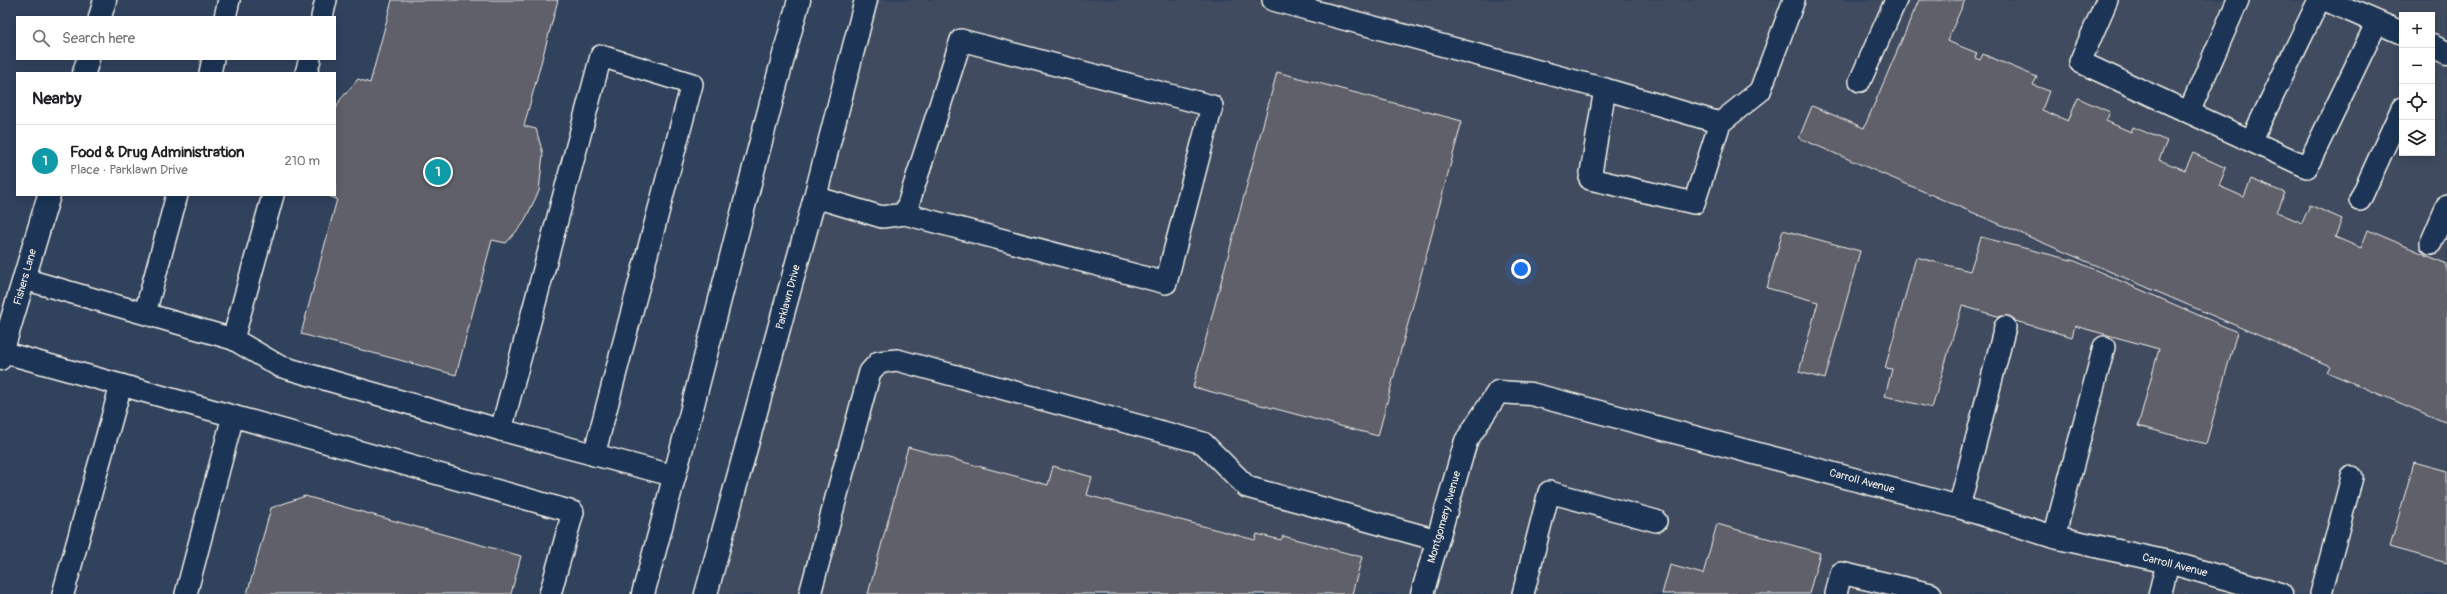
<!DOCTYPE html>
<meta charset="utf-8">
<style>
:root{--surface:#fff;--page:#f2f2f2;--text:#202124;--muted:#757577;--line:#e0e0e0;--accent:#111827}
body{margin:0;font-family:Pangolin,sans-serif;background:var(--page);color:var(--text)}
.controls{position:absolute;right:12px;top:12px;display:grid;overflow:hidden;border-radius:0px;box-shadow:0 2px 10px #0003}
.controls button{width:36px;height:36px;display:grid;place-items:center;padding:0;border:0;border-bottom:1px solid var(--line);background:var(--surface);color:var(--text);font:20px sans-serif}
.you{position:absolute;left:1521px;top:269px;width:14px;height:14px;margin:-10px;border:3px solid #fff;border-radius:50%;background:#1a73e8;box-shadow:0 0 0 6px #1a73e833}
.badge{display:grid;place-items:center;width:26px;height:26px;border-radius:50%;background:var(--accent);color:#fff;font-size:13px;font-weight:700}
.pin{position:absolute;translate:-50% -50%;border:2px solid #fff;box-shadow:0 1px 4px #0006}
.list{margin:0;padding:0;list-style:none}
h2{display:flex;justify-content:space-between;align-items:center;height:52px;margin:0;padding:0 16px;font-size:17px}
h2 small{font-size:13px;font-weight:400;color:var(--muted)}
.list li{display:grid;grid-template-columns:26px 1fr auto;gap:12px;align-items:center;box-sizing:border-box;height:72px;padding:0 16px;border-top:1px solid var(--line)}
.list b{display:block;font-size:15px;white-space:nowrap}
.list p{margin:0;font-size:13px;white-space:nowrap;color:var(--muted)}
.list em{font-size:13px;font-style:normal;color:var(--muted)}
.icon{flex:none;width:22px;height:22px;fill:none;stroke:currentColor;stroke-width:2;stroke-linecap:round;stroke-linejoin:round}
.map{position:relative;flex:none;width:2447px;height:594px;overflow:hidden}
.search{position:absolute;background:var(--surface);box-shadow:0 2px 10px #0003;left:16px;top:16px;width:320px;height:44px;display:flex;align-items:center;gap:10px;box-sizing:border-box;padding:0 14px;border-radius:0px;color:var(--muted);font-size:15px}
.panel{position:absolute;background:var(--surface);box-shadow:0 2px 10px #0003;left:16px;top:72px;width:320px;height:124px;border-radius:0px}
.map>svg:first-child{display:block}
.built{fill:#3f4b61;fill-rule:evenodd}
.building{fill:#61616b;stroke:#f4f1e8}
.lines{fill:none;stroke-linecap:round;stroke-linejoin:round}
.service-casing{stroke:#f4f1e8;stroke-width:24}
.minor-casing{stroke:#f4f1e8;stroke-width:25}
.tertiary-casing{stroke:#f4f1e8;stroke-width:25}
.secondary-casing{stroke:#f4f1e8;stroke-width:25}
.service{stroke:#1d3557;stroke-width:21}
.minor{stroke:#1d3557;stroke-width:22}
.tertiary{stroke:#1d3557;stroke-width:22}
.secondary{stroke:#1d3557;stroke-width:22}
.labels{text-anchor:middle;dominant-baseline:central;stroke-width:3.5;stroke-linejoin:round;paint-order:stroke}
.street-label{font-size:11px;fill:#f4f1e8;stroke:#1d3557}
</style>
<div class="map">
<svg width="2447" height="594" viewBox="0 0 2447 594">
<rect width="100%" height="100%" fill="#31425d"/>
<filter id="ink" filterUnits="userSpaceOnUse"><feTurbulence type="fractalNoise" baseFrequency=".025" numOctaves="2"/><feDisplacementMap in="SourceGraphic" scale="8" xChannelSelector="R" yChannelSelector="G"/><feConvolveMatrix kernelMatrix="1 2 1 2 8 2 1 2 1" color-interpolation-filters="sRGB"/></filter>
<g filter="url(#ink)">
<path class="built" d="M866,0H2447V594H706ZM2402,15H2432V153H2402Z"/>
<g class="building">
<polygon points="392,0 558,0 524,126 536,129 543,154 539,191 523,224 506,243 492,240 456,375 301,334 337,199 326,195 335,195 335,111 340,100 358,79 370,83"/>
<polygon points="1919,0 1965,0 1947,41 1977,53 1975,58 1980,60 1983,54 2037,77 2033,85 2049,91 2042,110 2068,121 2078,98 2110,112 2106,121 2131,132 2133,127 2167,141 2159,160 2185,170 2193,153 2226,168 2219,186 2244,197 2251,179 2285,193 2277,212 2302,223 2310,205 2342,219 2335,237 2361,248 2368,230 2447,264 2447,423 2327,372 2330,366 1799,138 1812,106 1864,128"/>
<polygon points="1277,72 1462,121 1378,436 1193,387"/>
<polygon points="1783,230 1860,251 1825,379 1799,372 1818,302 1767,288"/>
<polygon points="1981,237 2075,261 2237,332 2206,444 2138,426 2159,349 2075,326 2072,337 1962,306 1932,408 1885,396 1892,369 1885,368 1916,257 1970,271"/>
<polygon points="908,447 1048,485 1053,466 1092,477 1087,495 1255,540 1257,534 1281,540 1283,536 1362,557 1352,594 868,594"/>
<polygon points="2414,462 2447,471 2447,563 2390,547"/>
<polygon points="305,496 521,556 511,594 247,594 271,508"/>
<polygon points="1717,524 1820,553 1809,594 1662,594 1670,565 1703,574"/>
</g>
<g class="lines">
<g class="service-casing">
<g id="service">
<polyline points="1273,0 1605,89"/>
<polyline points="2107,0 2080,62 2307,167 2377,22"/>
<polyline points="225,17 229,0"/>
<polyline points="322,17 326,0"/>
<polyline points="210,73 213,59"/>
<polyline points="306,73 310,59"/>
<polyline points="1860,81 1896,0"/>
<polyline points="2189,112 2238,0"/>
<polyline points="1720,123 1605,89 1590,179 1694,203 1720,123 1760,91 1794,0"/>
<polyline points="2251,141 2319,0"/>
<polyline points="815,197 882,217 905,214 1166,283 1212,106 961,40 905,214"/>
<polyline points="2360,200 2402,108"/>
<polyline points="2431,243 2447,206"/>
<polyline points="24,279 233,339 279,366 501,430 675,476"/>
<polyline points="145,313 177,195"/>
<polyline points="233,339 273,195"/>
<polyline points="2,352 233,416 186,594"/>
<polyline points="233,416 573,512 550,594"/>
<polyline points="501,430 601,56 692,84 594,455"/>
<polyline points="1959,507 2005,327"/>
<polyline points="2054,537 2104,347"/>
<polyline points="63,594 121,385"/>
<polyline points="810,594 870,372 879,362 897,360 1203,443 1247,487 1437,540"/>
<polyline points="1523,594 1549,492 1656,521"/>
<polyline points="1836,594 1841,573 1931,594"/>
<polyline points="2321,594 2352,477"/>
</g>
</g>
<g class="minor-casing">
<g id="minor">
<polyline points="100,17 105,0"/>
<polyline points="84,73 88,59"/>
<polyline points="0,359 49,195"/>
<polyline points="1422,594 1466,441 1498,392 1531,394 1959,507 2054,537 2168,562 2281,594"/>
<polyline points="2160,594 2168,562"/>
</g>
</g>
<g class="tertiary-casing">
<g id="tertiary">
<polyline points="2326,0 2402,33"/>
<polyline points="2432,46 2447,53"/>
</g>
</g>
<g class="secondary-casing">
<g id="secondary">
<path d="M643,594C697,397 744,197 799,0"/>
<polyline points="706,594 815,197 866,0"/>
</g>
</g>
<use href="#service" class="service"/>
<use href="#minor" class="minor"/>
<use href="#tertiary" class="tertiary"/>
<use href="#secondary" class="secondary"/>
</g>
</g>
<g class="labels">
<g class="street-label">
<text transform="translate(25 277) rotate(-74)">Fishers Lane</text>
<text transform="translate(788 297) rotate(-75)">Parklawn Drive</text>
<text transform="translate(1862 481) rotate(15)">Carroll Avenue</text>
<text transform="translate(1444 517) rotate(-74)">Montgomery Avenue</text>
<text transform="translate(2175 565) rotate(14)">Carroll Avenue</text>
</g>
</g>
</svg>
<div class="controls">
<button>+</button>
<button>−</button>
<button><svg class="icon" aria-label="locate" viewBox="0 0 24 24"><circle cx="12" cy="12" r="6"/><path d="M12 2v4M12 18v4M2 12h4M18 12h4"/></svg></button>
<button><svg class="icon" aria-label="layers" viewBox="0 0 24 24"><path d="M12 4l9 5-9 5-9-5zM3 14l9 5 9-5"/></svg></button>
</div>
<div class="you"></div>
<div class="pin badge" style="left:438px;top:172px;background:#0f9aa8">1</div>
<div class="search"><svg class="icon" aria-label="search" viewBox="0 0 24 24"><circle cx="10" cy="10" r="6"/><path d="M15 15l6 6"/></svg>Search here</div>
<section class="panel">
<h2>Nearby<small></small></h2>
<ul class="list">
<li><span class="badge" style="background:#0f9aa8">1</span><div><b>Food &amp; Drug Administration</b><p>Place · Parklawn Drive</p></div><em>210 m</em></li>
</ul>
</section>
</div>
